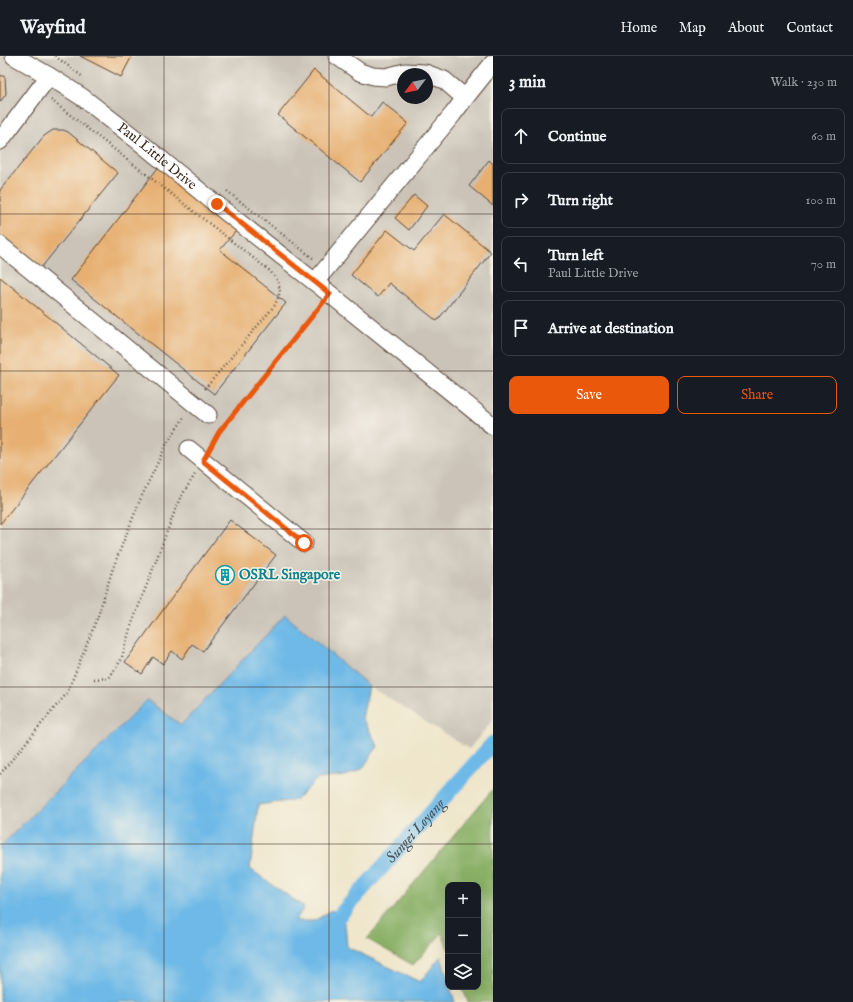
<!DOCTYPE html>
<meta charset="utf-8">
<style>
:root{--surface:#171b24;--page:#242831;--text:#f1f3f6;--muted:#9ea1a6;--line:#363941;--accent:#ea580c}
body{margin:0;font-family:"IM FELL English",serif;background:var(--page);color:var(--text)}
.controls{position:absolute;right:12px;bottom:12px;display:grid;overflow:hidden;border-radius:8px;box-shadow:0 4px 16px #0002}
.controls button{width:36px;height:36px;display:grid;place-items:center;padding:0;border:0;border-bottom:1px solid var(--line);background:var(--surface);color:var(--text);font:20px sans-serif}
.compass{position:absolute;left:397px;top:12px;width:36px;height:36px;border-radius:50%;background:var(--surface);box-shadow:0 4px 16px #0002;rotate:238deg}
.stop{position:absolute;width:12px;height:12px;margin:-9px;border:3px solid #ea580c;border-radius:50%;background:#fff}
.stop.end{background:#ea580c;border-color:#fff;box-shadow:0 1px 4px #0008}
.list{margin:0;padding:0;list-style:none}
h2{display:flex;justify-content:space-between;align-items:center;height:52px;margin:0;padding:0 16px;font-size:17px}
h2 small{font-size:13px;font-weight:400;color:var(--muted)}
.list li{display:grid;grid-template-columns:26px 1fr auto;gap:12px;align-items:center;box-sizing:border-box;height:56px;margin:0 8px 8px;padding:0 8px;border:1px solid var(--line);border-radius:8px}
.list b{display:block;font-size:15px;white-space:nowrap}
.list p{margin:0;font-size:13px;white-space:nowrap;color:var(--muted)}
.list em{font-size:13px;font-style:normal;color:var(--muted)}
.actions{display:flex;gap:8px;padding:12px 16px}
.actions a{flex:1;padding:9px 0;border:1px solid var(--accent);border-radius:8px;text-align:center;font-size:14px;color:var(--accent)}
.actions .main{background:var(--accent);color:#fff}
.icon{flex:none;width:22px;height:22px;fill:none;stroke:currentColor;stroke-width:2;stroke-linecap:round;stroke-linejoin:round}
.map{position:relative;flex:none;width:493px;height:946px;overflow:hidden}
header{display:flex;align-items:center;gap:24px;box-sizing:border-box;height:56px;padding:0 20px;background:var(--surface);border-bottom:1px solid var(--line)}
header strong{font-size:19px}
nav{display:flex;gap:22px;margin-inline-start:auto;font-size:14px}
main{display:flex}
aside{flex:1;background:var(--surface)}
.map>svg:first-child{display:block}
.industrial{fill:#cbc3b8;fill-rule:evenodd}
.forest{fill:#89b066;stroke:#626d42}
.water{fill:#6eb9e7;stroke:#547282}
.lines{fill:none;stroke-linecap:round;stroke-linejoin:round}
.canal{stroke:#6eb9e7;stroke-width:15}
.building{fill:#e7b072}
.minor-casing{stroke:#564638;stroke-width:19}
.path{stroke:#564638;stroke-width:2.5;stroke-dasharray:1 3;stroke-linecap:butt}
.minor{stroke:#fff;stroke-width:17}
.route{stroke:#ea580c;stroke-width:5}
.grid{fill:none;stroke:#3b2a1e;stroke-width:1;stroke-opacity:0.55}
.labels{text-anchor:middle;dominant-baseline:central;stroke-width:3;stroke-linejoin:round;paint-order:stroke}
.street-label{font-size:14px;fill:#3b2a1e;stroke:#f7f3e8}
.culture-label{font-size:14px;font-weight:bold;fill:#0d838f;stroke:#f7f3e8;text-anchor:start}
.water-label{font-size:15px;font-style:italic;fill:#4a555a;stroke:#f7f3e8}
</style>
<header>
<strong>Wayfind</strong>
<nav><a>Home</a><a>Map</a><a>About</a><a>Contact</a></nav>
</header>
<main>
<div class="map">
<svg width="493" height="946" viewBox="0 0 493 946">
<rect width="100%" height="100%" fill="#f7f3e8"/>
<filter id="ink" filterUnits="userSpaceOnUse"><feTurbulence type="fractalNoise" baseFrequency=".025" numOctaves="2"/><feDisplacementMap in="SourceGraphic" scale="8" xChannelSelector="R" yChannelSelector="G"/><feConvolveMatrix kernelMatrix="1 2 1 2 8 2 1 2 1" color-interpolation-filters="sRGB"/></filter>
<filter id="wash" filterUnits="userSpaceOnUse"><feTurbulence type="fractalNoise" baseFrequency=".012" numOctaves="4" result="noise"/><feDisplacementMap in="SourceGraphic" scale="16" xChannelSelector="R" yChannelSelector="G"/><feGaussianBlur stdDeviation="0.9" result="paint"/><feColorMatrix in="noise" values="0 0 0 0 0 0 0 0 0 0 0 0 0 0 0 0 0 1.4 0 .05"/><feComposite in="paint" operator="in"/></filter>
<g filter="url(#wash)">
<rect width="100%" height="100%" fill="#efe6cb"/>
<path class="industrial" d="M0,0H493V664L469,693L369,630L285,559L181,669L146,644L0,791ZM403,18H427V42H403Z"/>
<polygon class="forest" points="493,733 493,946 468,946 462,931 478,931 478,829 448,829 448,893 442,877 413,909 367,883"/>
<polygon class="water" points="285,559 369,630 362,662 378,690 362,713 346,720 317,723 296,744 258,749 250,813 304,851 295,865 314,865 332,854 345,868 347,891 420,926 441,900 448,924 448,931 450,931 455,946 0,946 0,791 147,644 181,669"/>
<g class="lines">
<path class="canal" id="s1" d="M337,862L493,687"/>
</g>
<g id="blocks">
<g class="building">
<polygon points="80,0 132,0 121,21"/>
<polygon points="314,14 371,61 382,46 408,67 360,126 278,59"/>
<polygon points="0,19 5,21 6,38 0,46"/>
<polygon points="53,74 63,74 68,76 118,117 40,213 0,180 0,134 44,80"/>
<polygon points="489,104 493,108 493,150 469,130"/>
<polygon points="161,108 240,170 220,194 286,247 214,338 71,224"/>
<polygon points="414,139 427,150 409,174 395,162"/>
<polygon points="444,158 491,196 437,265 389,227 378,241 351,219 387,174 414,195"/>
<polygon points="0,221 119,319 0,468"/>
<polygon points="230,464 276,499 203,595 192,588 182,603 172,595 163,608 153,601 142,618 125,606 174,539"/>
</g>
</g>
</g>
<g filter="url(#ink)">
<use href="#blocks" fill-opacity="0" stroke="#564638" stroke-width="1"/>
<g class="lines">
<g class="minor-casing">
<g id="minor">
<path id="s2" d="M14,0L49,20L82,41L141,87L217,149L330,238L493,370"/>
<polyline points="337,0 360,16 373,20 386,21 405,16 425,17 444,24 465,42"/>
<polyline points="0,85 49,20"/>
<polyline points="0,189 208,359"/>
<polyline points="315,226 453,58 465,42 493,7"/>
<polyline points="189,393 304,487"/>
</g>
</g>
<g class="path">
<polyline points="55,0 83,21"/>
<polyline points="51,44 270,215 278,225 280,236 275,249 203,335"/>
<polyline points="227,135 314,203"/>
<polyline points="210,392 219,375 321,249"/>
<polyline points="94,623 109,622 121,604 130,573 179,444 196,417"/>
<polyline points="0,718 67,637 97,563 113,512 140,444 166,389 185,360"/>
</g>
<use href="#minor" class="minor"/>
</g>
</g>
<g class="lines" filter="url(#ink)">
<polyline class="route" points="217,148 330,238 219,376 203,405 304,487"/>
</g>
<path class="grid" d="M164,0V946M329,0V946M0,158H493M0,315H493M0,473H493M0,631H493M0,788H493"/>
<defs>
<g id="building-ring" transform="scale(1)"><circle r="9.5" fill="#f7f3e8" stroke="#0f9aa8" stroke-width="1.5"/><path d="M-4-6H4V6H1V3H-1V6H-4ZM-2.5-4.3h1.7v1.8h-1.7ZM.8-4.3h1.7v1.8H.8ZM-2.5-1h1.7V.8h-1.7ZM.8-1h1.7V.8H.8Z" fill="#0f9aa8"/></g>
</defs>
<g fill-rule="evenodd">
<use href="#building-ring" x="225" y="519"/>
</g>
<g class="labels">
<g class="street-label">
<text stroke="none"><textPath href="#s2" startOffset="175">Paul Little Drive</textPath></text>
</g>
<g class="culture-label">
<text x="239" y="519">OSRL Singapore</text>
</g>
<g class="water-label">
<text stroke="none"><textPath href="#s1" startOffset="117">Sungei Loyang</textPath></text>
</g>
</g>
</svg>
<div class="controls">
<button>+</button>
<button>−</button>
<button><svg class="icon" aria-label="layers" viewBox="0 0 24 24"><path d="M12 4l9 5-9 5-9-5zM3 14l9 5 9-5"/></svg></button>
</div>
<svg class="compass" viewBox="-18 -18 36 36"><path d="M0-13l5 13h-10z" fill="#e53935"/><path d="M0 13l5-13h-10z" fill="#9ea1a6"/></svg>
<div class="stop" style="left:304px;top:487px"></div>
<div class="stop end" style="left:217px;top:148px"></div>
</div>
<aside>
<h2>3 min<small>Walk · 230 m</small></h2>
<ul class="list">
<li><svg class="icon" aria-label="ahead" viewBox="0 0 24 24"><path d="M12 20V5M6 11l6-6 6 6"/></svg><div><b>Continue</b></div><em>60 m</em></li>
<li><svg class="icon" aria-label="right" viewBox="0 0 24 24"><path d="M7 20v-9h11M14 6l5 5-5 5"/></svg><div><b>Turn right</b></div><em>100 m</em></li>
<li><svg class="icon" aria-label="left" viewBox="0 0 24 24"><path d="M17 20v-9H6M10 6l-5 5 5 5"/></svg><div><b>Turn left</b><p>Paul Little Drive</p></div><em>70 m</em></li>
<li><svg class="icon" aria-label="arrive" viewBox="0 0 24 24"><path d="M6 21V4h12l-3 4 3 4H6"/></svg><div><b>Arrive at destination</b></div></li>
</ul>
<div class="actions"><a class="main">Save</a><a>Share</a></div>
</aside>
</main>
